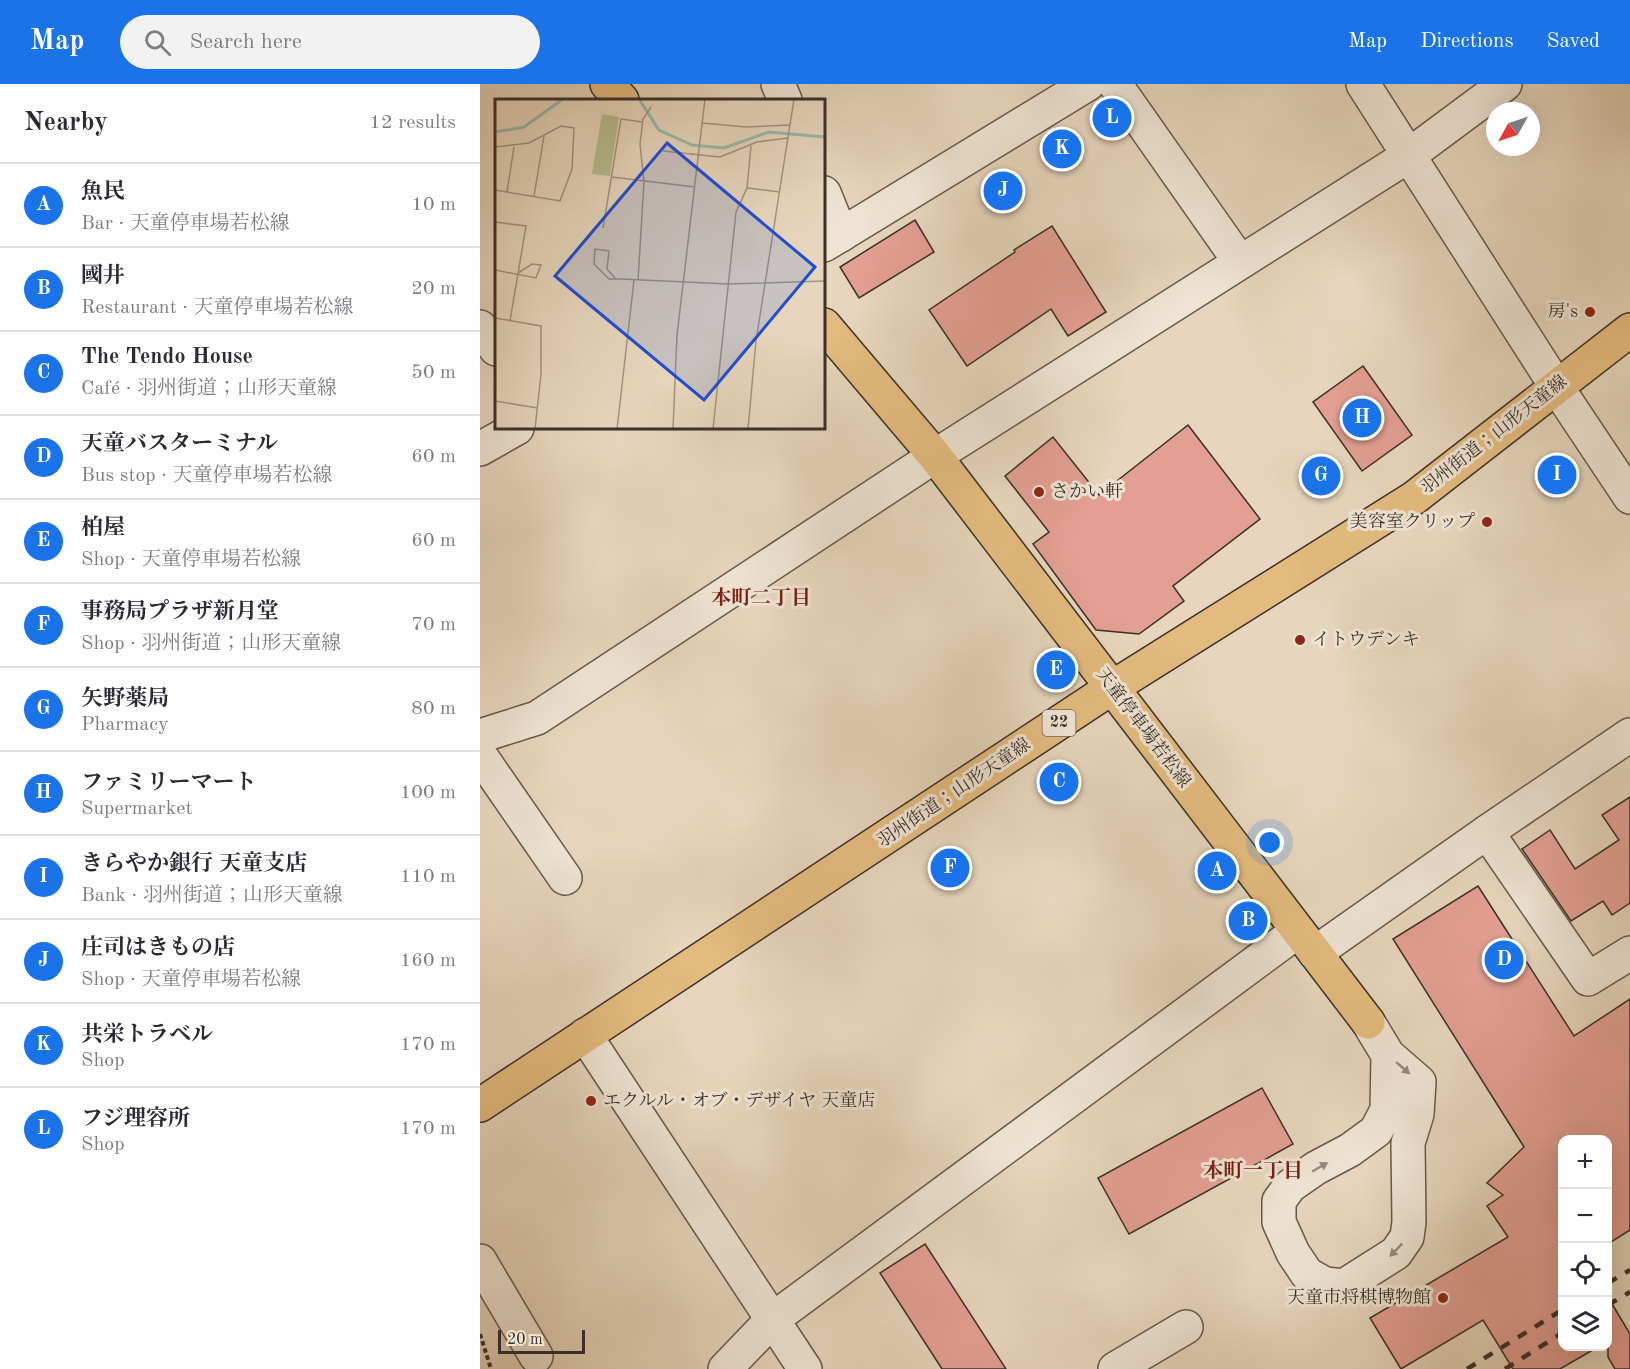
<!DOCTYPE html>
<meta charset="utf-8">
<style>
:root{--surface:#fff;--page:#f2f2f3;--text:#2b2b33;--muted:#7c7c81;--line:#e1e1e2;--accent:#1a73e8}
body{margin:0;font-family:"Old Standard TT","Noto Serif JP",serif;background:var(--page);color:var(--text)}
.controls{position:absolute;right:18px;bottom:18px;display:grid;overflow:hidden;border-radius:12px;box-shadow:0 6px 24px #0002}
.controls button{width:54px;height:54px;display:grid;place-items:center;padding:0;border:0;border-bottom:2px solid var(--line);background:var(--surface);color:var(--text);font:30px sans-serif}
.compass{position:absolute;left:1006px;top:18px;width:54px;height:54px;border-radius:50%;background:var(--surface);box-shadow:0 6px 24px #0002;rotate:230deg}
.scale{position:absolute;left:18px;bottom:15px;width:87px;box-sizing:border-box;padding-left:6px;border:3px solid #3a3028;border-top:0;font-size:16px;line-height:21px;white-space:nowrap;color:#3a3028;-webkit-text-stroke:4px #efe4d4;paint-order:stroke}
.you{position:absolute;left:790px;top:759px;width:21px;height:21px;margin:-15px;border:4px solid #fff;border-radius:50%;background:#1a73e8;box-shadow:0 0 0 9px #1a73e833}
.badge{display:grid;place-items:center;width:39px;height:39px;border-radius:50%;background:var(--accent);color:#fff;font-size:20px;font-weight:700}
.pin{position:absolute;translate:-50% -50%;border:3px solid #fff;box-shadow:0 2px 6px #0006}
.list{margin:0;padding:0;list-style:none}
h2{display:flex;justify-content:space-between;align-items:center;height:78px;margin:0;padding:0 24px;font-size:26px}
h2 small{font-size:20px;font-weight:400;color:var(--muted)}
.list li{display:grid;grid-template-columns:39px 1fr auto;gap:18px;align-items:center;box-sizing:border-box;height:84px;padding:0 24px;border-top:2px solid var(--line)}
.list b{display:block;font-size:22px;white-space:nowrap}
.list p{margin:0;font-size:20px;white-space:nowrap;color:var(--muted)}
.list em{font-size:20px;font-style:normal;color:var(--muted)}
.icon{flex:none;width:33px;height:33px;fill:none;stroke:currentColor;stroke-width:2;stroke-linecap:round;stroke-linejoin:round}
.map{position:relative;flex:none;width:1150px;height:1285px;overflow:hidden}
header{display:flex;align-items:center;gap:36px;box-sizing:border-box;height:84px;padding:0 30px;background:var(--accent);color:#fff}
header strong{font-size:28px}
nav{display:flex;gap:33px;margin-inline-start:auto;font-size:21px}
.search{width:420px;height:54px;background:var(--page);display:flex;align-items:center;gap:15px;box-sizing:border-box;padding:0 21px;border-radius:33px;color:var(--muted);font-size:22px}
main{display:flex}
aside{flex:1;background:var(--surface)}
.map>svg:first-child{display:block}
.building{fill:#e39f93;stroke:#3a3028;stroke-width:1.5}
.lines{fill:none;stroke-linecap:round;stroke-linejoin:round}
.minor-casing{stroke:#655a4d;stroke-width:36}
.major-casing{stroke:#3a3028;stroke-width:36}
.path{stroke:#3a3028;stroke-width:4;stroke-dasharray:4.5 3;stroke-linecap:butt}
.minor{stroke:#efe4d4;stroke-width:33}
.major{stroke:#e4bb7e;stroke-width:33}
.rail{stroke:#3a3028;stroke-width:4.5;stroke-dasharray:10 10;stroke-linecap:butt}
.oneway{fill:#948a7e}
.poi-dot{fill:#8f2418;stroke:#efe4d4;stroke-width:2}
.labels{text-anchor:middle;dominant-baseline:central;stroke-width:6;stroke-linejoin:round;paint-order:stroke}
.shield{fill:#efe4d4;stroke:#70665c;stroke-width:1.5}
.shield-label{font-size:16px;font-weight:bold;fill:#3a3028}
.poi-label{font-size:18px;fill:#3a3028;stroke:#efe4d4;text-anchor:end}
.street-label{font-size:18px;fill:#3a3028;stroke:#efe4d4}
.neighbourhood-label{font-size:20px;font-weight:bold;fill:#7a1f14;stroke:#efe4d4}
.inset-river{fill:none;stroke:#98baab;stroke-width:3}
.inset-road{fill:none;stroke:#a29481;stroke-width:1.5}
.view{fill:#1d4ed8;fill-opacity:0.15;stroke:#1d4ed8;stroke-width:3}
.inset-edge{fill:none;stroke:#3a3028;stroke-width:3}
</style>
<header>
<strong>Map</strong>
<div class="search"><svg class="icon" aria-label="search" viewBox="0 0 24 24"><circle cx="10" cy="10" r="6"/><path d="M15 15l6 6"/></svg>Search here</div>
<nav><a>Map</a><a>Directions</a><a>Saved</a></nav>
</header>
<main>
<aside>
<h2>Nearby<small>12 results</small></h2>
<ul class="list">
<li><span class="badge">A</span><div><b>魚民</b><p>Bar · 天童停車場若松線</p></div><em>10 m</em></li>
<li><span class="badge">B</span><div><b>國井</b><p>Restaurant · 天童停車場若松線</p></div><em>20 m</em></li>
<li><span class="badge">C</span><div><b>The Tendo House</b><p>Café · 羽州街道；山形天童線</p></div><em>50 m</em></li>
<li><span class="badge">D</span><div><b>天童バスターミナル</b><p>Bus stop · 天童停車場若松線</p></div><em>60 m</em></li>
<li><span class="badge">E</span><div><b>柏屋</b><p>Shop · 天童停車場若松線</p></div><em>60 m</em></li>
<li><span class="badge">F</span><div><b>事務局プラザ新月堂</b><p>Shop · 羽州街道；山形天童線</p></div><em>70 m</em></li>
<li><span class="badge">G</span><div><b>矢野薬局</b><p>Pharmacy</p></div><em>80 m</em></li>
<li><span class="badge">H</span><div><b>ファミリーマート</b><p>Supermarket</p></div><em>100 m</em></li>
<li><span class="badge">I</span><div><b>きらやか銀行 天童支店</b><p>Bank · 羽州街道；山形天童線</p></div><em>110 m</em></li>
<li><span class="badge">J</span><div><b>庄司はきもの店</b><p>Shop · 天童停車場若松線</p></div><em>160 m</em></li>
<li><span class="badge">K</span><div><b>共栄トラベル</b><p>Shop</p></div><em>170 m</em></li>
<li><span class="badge">L</span><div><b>フジ理容所</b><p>Shop</p></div><em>170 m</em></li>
</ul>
</aside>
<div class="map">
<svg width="1150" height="1285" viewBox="0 0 1150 1285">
<rect width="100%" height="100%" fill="#e7d6bd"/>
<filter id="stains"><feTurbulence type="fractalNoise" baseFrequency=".00333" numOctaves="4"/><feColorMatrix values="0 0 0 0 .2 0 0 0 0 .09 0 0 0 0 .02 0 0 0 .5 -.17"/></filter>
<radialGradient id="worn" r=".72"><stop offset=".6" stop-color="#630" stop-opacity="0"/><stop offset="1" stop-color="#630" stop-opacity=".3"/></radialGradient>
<g class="building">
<polygon points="435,136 454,168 379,214 360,183"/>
<polygon points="572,142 626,228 588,252 571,225 487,282 449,226 535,168 534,166"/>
<polygon points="883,282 932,351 882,387 833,318"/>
<polygon points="708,341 780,435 693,502 704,517 659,550 616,546 553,460 569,448 525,392 573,353 619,411"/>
<polygon points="1150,713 1150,819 1132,831 1123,817 1091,837 1042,765 1070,746 1095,785 1139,756 1122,731"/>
<polygon points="998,802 1094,952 1150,915 1150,1146 1128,1160 1128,1056 1083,1056 1083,1263 1118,1263 1080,1285 1033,1285 1003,1236 921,1285 890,1234 1028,1153 1007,1122 1023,1111 1007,1099 1044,1063 913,855"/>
<polygon points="782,1004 813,1060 649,1150 618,1094"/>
<polygon points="445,1160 526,1285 462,1285 400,1189"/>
<polygon points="1128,1213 1150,1250 1150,1285 1135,1285 1128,1273"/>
</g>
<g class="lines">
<g class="minor-casing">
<g id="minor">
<polyline points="298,0 305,16"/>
<polyline points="635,0 760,178"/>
<polyline points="883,0 1076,302 1150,413"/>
<polyline points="344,109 361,151"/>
<polyline points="344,161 608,0"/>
<polyline points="0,243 16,265"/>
<polyline points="0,365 37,344"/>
<polyline points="0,652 57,634 455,372 928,72 1025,0"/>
<polyline points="0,671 85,794"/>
<polyline points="1007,748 1108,895 1150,869"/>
<polyline points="835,869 1007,748 1150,651"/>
<polyline points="888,938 908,971 939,998 937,1030 928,1059 929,1138 927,1153 916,1169 864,1202 845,1200 827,1190 813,1169 799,1138 799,1117 810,1102 836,1084 870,1066 896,1047 907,1026 908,971"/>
<polyline points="105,951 325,1285"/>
<polyline points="0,1177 56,1272"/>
<polyline points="245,1285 293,1235 818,847"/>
<polyline points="635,1285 706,1243"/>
</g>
</g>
<g class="major-casing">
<g id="major">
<polyline points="127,0 142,16"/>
<polyline points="344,241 455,372 888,938"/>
<polyline points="0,1021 633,603 934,414 1150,246"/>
</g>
</g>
<polyline class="path" points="0,1250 11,1285"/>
<use href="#minor" class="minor"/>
<use href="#major" class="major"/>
<g class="rail">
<polyline points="1128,1199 1150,1186"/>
<polyline points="1128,1221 1150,1208"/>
<polyline points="987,1285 1082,1226"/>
<polyline points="1025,1285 1082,1249"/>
</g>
</g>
<defs><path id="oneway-solid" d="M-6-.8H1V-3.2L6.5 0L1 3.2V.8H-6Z" transform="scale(1.5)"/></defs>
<g class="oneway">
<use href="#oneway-solid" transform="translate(923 984) rotate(41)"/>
<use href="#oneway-solid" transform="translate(840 1083) rotate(-30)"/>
<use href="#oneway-solid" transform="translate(916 1166) rotate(134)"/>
</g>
<g class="poi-dot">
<circle cx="1110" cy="228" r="6"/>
<circle cx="559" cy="408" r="6"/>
<circle cx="1007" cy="438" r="6"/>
<circle cx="820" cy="556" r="6"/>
<circle cx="111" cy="1017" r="6"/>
<circle cx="963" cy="1214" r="6"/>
</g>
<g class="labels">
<rect class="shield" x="562.5" y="626" width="33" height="26" rx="4.5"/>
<g class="shield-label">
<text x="579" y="639">22</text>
</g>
<g class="poi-label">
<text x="1098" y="228">房's</text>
<text x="571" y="408" text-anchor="start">さかい軒</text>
<text x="995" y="438">美容室クリップ</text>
<text x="832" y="556" text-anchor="start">イトウデンキ</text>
<text x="123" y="1017" text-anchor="start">エクルル・オブ・デザイヤ 天童店</text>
<text x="951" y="1214">天童市将棋博物館</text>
</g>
<g class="street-label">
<text transform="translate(1014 351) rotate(-38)">羽州街道；山形天童線</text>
<text transform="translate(663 644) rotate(53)">天童停車場若松線</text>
<text transform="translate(474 709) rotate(-34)">羽州街道；山形天童線</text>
</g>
<g class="neighbourhood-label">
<text x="281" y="515">本町二丁目</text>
<text x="773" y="1088">本町一丁目</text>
</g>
</g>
<g transform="translate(15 15)">
<rect width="330" height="330" fill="#e7d6bd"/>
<path d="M107,15L124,18L115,77L97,75Z" fill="#b8bd8f"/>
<path class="inset-river" d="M144,0L164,31L197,46L229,49L274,33L330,38M0,33L29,28L68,0"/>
<path class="inset-road" d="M207,24L251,28L295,26M0,48L34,44L66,27L79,29L77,70L65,102L0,91M168,52L225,58L262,43L293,39M117,78L200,88M252,89L285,93M12,93L19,48M39,97L49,37M0,123L31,127L15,222M108,129L126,20L148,23M0,171L41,179L46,166L37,165L23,174M120,179L112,170L114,152L100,150L99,165L114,180H126M126,180L233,185L330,182M143,181L149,83L145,45L148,20L156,8M0,219L46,227V275L40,330M0,302L43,309M122,330L139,181M178,330L182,236L210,0M218,330L241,113L252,89L256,47M253,330L261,242L299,0"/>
<path class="view" d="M172,44L320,168L209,301L60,177Z"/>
<rect width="330" height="330" class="inset-edge"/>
</g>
<rect width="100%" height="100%" filter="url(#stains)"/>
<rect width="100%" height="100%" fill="url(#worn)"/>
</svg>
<div class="controls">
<button>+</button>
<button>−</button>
<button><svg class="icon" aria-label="locate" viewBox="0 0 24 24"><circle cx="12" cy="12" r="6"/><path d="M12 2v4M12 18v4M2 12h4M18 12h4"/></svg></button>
<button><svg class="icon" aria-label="layers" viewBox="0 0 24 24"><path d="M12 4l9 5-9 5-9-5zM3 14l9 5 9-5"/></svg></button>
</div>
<svg class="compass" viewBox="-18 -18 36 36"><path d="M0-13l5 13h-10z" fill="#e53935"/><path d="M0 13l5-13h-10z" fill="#7c7c81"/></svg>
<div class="scale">20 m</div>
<div class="you"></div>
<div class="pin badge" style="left:737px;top:787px">A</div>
<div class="pin badge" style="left:768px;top:837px">B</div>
<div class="pin badge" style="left:579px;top:698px">C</div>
<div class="pin badge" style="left:1024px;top:876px">D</div>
<div class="pin badge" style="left:576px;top:586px">E</div>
<div class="pin badge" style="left:470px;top:784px">F</div>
<div class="pin badge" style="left:841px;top:392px">G</div>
<div class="pin badge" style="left:882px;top:334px">H</div>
<div class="pin badge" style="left:1077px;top:391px">I</div>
<div class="pin badge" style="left:523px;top:107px">J</div>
<div class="pin badge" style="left:582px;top:65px">K</div>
<div class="pin badge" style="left:632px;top:34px">L</div>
</div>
</main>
